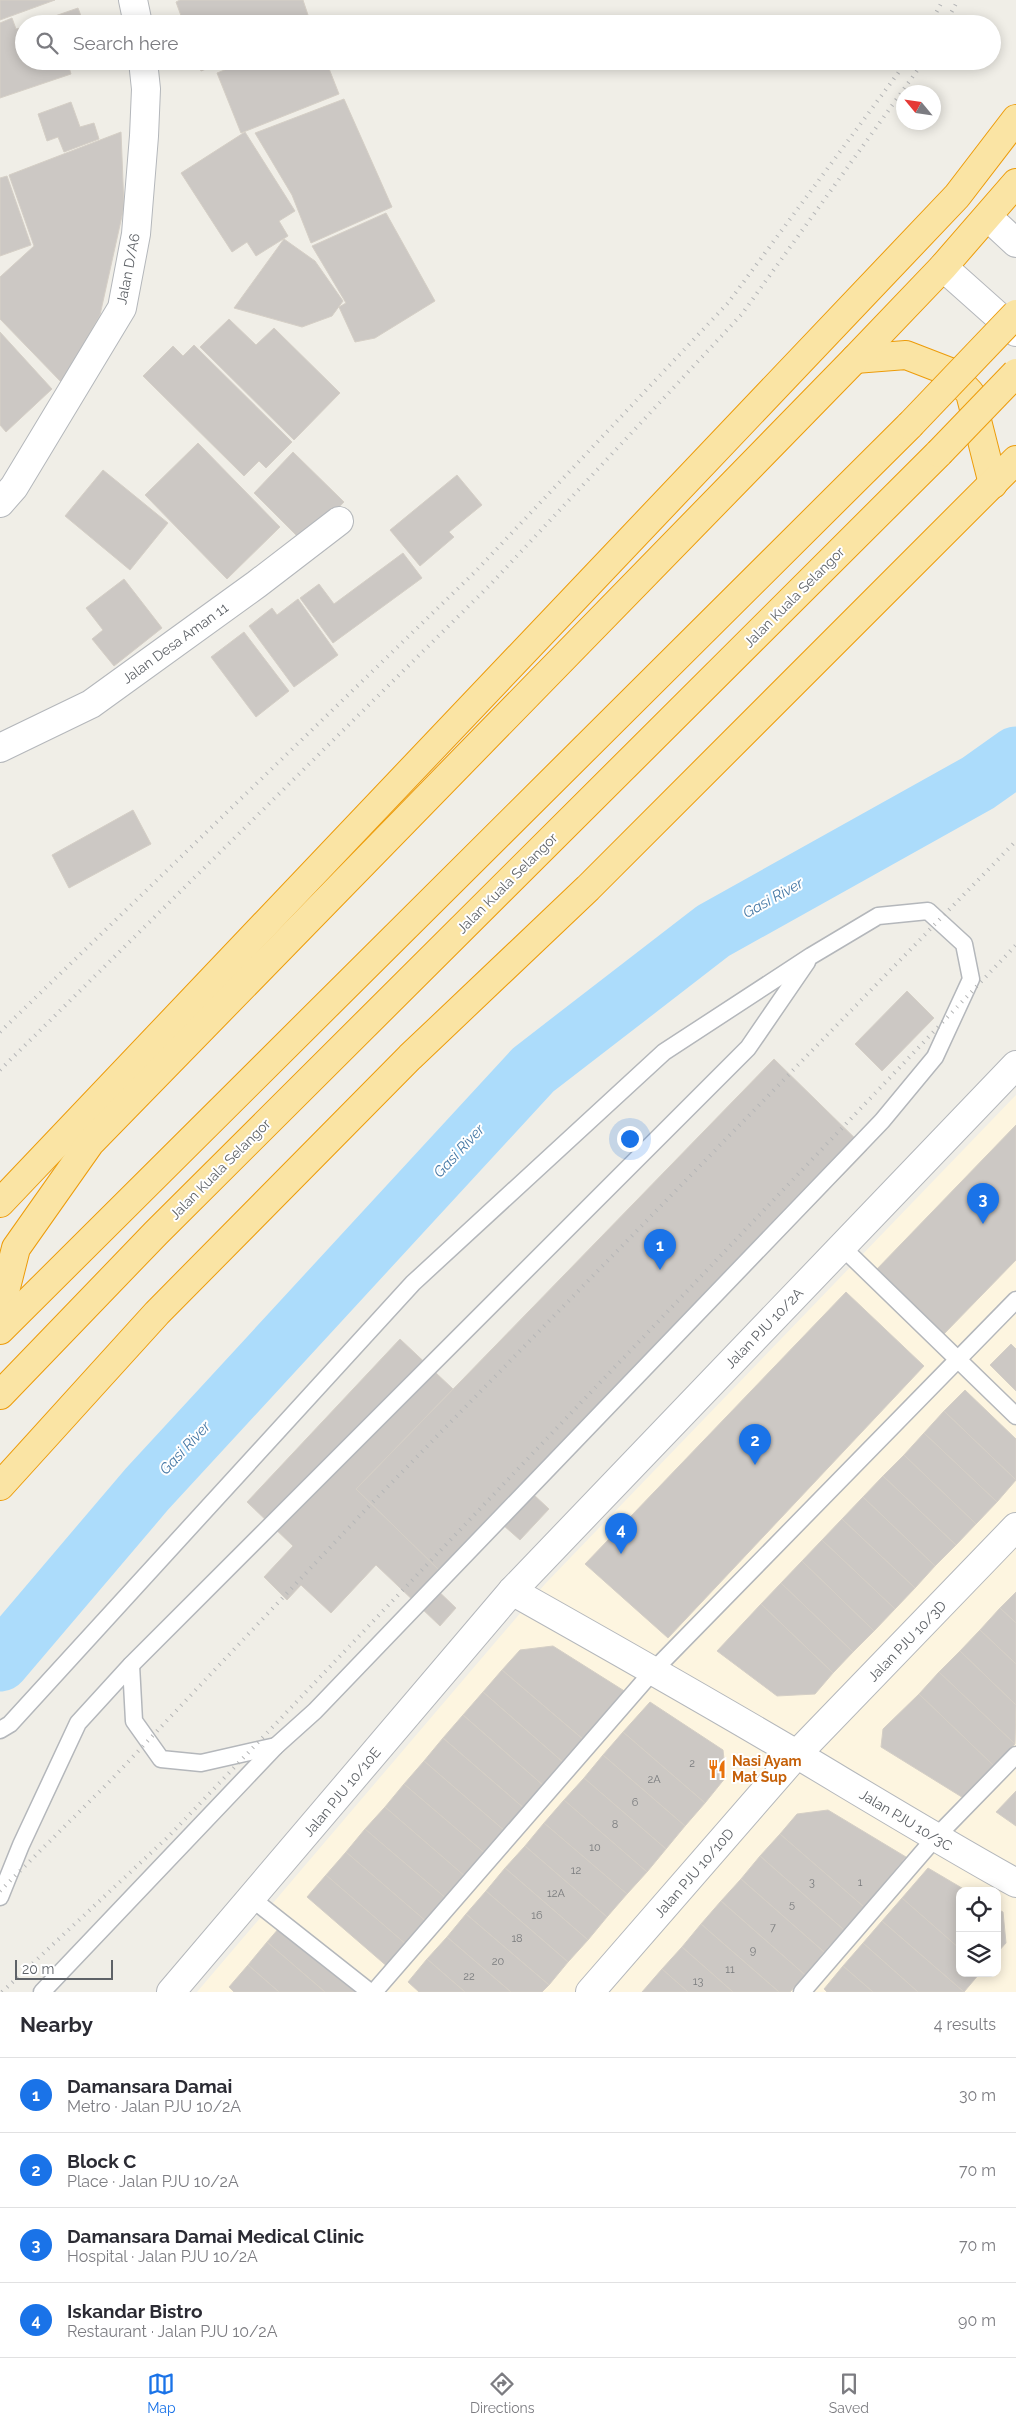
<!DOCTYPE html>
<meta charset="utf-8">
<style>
:root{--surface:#fff;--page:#f7f7f7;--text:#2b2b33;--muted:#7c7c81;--line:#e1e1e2;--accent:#1a73e8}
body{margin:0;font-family:Raleway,sans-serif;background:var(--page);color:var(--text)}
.controls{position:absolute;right:15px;bottom:15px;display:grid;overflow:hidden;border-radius:10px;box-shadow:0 2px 12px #0003}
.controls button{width:45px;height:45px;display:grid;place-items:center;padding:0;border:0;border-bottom:1px solid var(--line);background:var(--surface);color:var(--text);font:25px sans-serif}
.compass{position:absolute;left:896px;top:85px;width:45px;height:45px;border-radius:50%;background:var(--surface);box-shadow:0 2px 12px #0003;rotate:299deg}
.scale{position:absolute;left:15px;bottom:12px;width:98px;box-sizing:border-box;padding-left:5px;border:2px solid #5e6267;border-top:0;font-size:14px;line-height:18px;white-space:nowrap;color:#5e6267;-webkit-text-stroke:4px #fff;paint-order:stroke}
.you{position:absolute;left:629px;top:1138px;width:18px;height:18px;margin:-12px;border:4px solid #fff;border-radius:50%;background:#1a73e8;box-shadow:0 0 0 8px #1a73e833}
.badge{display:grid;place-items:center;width:32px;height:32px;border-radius:50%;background:var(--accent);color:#fff;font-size:16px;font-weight:700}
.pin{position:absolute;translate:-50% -41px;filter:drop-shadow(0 1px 2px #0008)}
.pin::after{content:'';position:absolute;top:26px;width:18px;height:15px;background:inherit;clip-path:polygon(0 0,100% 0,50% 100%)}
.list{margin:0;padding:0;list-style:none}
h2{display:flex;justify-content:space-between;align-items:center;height:65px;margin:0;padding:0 20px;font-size:21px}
h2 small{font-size:16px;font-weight:400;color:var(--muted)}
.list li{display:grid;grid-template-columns:32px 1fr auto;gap:15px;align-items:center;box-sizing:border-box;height:75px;padding:0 20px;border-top:1px solid var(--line)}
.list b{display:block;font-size:19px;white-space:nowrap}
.list p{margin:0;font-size:16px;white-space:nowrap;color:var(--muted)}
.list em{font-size:16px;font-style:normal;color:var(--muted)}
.icon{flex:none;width:28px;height:28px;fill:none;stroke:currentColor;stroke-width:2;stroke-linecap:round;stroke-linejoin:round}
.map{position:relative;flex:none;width:1016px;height:1992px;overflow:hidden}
.search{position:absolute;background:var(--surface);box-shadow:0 2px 12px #0003;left:15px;right:15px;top:15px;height:55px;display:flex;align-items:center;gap:12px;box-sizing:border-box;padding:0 18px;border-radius:28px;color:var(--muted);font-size:19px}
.sheet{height:365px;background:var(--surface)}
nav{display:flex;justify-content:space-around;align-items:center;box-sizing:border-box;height:70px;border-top:1px solid var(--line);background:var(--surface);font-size:14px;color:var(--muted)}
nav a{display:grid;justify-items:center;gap:2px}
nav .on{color:var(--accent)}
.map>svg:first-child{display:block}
.commercial{fill:#fdf5e0;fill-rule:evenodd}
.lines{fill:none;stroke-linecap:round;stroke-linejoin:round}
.river{stroke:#acdcfb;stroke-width:59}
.building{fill:#ccc8c4;stroke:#d5cfc6}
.service-casing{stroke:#b4b7bb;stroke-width:19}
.minor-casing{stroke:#b4b7bb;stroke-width:30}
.tertiary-casing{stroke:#b4b7bb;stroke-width:30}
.trunk-casing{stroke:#ed9c0a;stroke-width:30}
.service{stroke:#fff;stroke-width:16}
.minor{stroke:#fff;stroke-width:28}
.tertiary{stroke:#fff;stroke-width:28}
.trunk{stroke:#fae4a4;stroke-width:28}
.rail{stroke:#b5b6b7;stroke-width:4;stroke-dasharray:1 6;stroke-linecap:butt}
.trunk-bridge-casing{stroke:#ed9c0a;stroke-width:30;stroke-linecap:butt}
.trunk-bridge{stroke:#fae4a4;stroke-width:28}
.labels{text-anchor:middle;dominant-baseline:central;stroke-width:4;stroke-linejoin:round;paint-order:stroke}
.number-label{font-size:11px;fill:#7a7c7e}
.street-label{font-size:14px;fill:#5e6267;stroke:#fff}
.food-label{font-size:14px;font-weight:bold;fill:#c56008;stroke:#fff;text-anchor:start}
.water-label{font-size:15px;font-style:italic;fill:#4578a5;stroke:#fff}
</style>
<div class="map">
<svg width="1016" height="1992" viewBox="0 0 1016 1992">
<rect width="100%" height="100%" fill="#f0eee7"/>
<path class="commercial" d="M1016,1095V1992H197L545,1584ZM960,1891H997V1973H960Z"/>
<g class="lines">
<polyline class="river" points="0,1662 147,1489 533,1070 713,931 978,783 1016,756"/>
</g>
<g class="building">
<polygon points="0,0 55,0 0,20"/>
<polygon points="180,0 303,0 311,24 184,24 176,2"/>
<polygon points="78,8 84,24 32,24"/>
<polygon points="12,18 16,29 24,27 24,61 67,61 71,74 0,98 0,23"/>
<polygon points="197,61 226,61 201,71"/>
<polygon points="247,61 326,61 339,94 241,133 217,73"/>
<polygon points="344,99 392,207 311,243 292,195 255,133"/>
<polygon points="71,102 80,127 94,123 99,139 64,152 58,137 47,141 38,114"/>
<polygon points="121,132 124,207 100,315 62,383 0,319 0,277 34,246 9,175"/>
<polygon points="245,132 295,211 279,221 288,236 256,256 247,242 232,252 181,173"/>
<polygon points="7,176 31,245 0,256 0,178"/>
<polygon points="386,213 435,301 375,338 355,342 339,307 346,303 312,246"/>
<polygon points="284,239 315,261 343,301 332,316 302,327 234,308"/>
<polygon points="229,319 256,345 274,328 340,393 294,440 200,347"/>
<polygon points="0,332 52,389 6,432 0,425"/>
<polygon points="194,345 292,442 266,468 259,461 244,476 143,376 173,346 183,356"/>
<polygon points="198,443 280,527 227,579 145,495"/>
<polygon points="293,452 344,502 304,543 254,493"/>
<polygon points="103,470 168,523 130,570 65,516"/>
<polygon points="457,475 482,505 449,532 454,537 420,566 390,530"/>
<polygon points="403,553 422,578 333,643 300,598 319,584 334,604"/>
<polygon points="124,579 162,628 114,666 92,639 103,630 86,608"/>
<polygon points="298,599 338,655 294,687 249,626 272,608 277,615"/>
<polygon points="244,632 289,691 256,717 211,657"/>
<polygon points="133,810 151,844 69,888 52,855"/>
<polygon points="907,991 934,1018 882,1071 855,1044"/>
<polygon points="774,1059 867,1150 449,1580 356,1489"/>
<polygon points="1016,1125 1016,1260 943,1335 876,1270"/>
<polygon points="846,1292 924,1366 668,1638 585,1564"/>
<polygon points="400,1339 453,1389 356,1489 443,1574 432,1585 456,1608 440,1626 376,1565 331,1613 301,1585 287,1600 264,1577 293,1546 247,1502"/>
<polygon points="1011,1344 1016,1349 1016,1391 990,1365"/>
<polygon points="965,1390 1016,1439 1016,1480 944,1411"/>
<polygon points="944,1411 1016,1480 997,1502 924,1433"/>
<polygon points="924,1433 997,1502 976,1524 904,1455"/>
<polygon points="904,1455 976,1524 956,1545 883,1476"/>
<polygon points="883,1476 956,1545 935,1566 863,1497"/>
<polygon points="533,1494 549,1509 520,1540 503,1525"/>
<polygon points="863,1497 935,1566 915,1588 842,1519"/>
<polygon points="842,1519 915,1588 895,1609 822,1540"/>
<polygon points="822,1540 895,1609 874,1631 802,1561"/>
<polygon points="802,1561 874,1631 853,1652 781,1583"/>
<polygon points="781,1583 853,1652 833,1673 761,1604"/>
<polygon points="1016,1592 1016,1623 1000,1608"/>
<polygon points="761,1604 833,1673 815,1694 777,1696 717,1651"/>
<polygon points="1000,1608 1016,1623 1016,1664 980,1630"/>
<polygon points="980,1630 1016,1664 1016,1705 960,1651"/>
<polygon points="553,1646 626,1692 585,1741 502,1670 520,1650"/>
<polygon points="960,1651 1016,1705 1015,1744 939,1672"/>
<polygon points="502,1670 585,1741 565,1764 483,1692"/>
<polygon points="939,1672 1015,1744 994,1766 919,1694"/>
<polygon points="483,1692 565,1764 545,1787 463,1715"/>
<polygon points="919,1694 994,1766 965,1799 881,1747 883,1729"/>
<polygon points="650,1702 723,1750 726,1777 705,1803 623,1732"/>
<polygon points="463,1715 545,1787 526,1810 443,1738"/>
<polygon points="623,1732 705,1803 685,1826 603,1755"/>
<polygon points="443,1738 526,1810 506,1832 424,1761"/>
<polygon points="603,1755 685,1826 666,1849 584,1778"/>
<polygon points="424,1761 506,1832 487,1855 404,1784"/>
<polygon points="584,1778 666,1849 647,1872 564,1800"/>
<polygon points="404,1784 487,1855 467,1878 385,1807"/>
<polygon points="1016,1791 1016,1826 996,1812"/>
<polygon points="564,1800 647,1872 627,1894 544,1823"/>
<polygon points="385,1807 467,1878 448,1900 365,1829"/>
<polygon points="828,1810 906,1857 864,1907 780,1834 797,1814"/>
<polygon points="544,1823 627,1894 607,1917 525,1846"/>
<polygon points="365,1829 448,1900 428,1923 346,1852"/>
<polygon points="780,1834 864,1907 844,1930 760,1856"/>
<polygon points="525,1846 607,1917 588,1940 505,1868"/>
<polygon points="346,1852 428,1923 408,1946 326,1875"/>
<polygon points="760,1856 844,1930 824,1952 741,1879"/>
<polygon points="505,1868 588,1940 568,1962 486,1891"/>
<polygon points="928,1868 967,1891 960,1891 960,1949 902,1898"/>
<polygon points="326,1875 408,1946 389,1968 307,1897"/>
<polygon points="741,1879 824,1952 805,1975 721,1901"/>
<polygon points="486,1891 568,1962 549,1985 466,1914"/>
<polygon points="902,1898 960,1949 960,1973 980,1973 964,1992 882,1921"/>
<polygon points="721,1901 805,1975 790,1992 779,1992 701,1924"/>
<polygon points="997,1909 1003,1912 1006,1943 997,1953"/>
<polygon points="466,1914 549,1985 542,1992 511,1992 447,1937"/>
<polygon points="286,1920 370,1992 325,1992 267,1942"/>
<polygon points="882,1921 964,1992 918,1992 863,1943"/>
<polygon points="701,1924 779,1992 733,1992 682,1947"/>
<polygon points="447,1937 511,1992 465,1992 427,1959"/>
<polygon points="267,1942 325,1992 279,1992 248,1965"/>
<polygon points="863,1943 918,1992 873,1992 843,1966"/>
<polygon points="682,1947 733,1992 688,1992 662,1969"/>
<polygon points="427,1959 465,1992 419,1992 408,1982"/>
<polygon points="248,1965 279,1992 234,1992 229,1987"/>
<polygon points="843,1966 873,1992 827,1992 824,1989"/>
<polygon points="662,1969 688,1992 642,1992"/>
</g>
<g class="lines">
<g class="service-casing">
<g id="service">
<polyline points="842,1247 1016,1416"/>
<polyline points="131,1665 134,1721 161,1759 201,1763 276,1746"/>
<polyline points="0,1730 10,1724 413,1283 664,1052 811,956 878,916 928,911 964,944 971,979 935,1057 882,1121 315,1711 276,1746 42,1992"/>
<polyline points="0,1897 21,1845 78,1723 131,1665 748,1048 807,962"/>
<polyline points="251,1898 370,1992"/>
<polyline points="374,1992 653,1671 1016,1300"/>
<polyline points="802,1992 935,1838 1016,1755"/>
</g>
</g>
<g class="minor-casing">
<g id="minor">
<polyline points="133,0 138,24"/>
<polyline points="0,503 14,487 122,308 136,234 144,136 146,89 143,61"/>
<polyline points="0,748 91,704 257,584 339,521"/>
<path d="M512,1591C608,1645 703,1699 798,1755C870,1798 942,1842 1016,1883"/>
<polyline points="171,1992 512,1591 1016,1065"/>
<polyline points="590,1992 797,1754 1016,1527"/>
</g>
</g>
<g class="tertiary-casing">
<g id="tertiary">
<polyline points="988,217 1016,243"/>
<polyline points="943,267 1016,332"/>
</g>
</g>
<g class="trunk-casing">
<g id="trunk">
<polyline points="855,359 906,355 950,372 970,393 993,484"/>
<polyline points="0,1203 957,196 1016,119"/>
<polyline points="0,1311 16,1248 90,1143 855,359 943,267 1016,183"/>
<polyline points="0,1330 910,425"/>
<polyline points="0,1395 156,1233 939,453"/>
<polyline points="0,1486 157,1313 410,1057 588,888 1016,460"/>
</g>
</g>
<use href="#service" class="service"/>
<use href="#minor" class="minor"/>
<use href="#tertiary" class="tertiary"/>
<use href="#trunk" class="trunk"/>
<g class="rail">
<polyline points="930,24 943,0"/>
<polyline points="945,24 958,0"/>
<polyline points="0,1032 475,572 728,303 907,61"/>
<polyline points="0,1070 490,585 742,314 924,61"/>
<polyline points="0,1891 110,1781 371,1504 1016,841"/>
<polyline points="2,1992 169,1836 1016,945"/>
</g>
<g class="trunk-bridge-casing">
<g id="trunk-bridge">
<polyline points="910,425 1016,314"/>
<polyline points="939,453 1016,373"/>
</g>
</g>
<use href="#trunk-bridge" class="trunk-bridge"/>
</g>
<defs>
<g id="restaurant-bare" transform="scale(1.5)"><path d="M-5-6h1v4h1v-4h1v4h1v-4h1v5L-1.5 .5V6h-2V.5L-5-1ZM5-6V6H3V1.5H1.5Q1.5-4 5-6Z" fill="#e8710a" stroke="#fff" stroke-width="2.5" paint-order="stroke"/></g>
</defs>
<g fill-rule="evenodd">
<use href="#restaurant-bare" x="717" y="1769"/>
</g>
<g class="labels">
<g class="number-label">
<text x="692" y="1763">2</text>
<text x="654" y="1779">2A</text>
<text x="635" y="1802">6</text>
<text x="615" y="1824">8</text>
<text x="595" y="1847">10</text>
<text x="576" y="1870">12</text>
<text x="812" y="1882">3</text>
<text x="860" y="1882">1</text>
<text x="556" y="1893">12A</text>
<text x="792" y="1904">5</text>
<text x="537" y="1915">16</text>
<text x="773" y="1927">7</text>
<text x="517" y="1938">18</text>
<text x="753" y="1950">9</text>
<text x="498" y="1961">20</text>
<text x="730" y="1969">11</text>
<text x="469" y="1976">22</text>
<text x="698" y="1981">13</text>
</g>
<g class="street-label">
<text transform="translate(128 269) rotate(-79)">Jalan D/A6</text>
<text transform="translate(794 597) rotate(-45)">Jalan Kuala Selangor</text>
<text transform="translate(175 643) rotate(-36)">Jalan Desa Aman 11</text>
<text transform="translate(507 883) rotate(-45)">Jalan Kuala Selangor</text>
<text transform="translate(220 1169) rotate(-45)">Jalan Kuala Selangor</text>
<text transform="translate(764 1328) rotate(-46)">Jalan PJU 10/2A</text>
<text transform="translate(907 1641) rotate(-46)">Jalan PJU 10/3D</text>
<text transform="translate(342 1792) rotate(-50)">Jalan PJU 10/10E</text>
<text transform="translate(906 1820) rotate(31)">Jalan PJU 10/3C</text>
<text transform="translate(694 1873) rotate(-49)">Jalan PJU 10/10D</text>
</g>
<g class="food-label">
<text x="732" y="1761">Nasi Ayam<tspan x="732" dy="16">Mat Sup</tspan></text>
</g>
<g class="water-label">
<text transform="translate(773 898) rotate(-29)">Gasi River</text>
<text transform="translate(459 1151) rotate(-47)">Gasi River</text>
<text transform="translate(185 1448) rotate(-47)">Gasi River</text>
</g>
</g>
</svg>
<div class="controls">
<button><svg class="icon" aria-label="locate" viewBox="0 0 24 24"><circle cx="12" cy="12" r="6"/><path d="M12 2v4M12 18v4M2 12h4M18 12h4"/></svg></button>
<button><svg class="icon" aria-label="layers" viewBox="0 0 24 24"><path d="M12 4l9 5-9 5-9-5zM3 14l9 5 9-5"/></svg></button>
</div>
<svg class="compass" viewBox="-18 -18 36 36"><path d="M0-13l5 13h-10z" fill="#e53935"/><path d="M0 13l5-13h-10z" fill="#7c7c81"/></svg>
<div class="scale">20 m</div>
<div class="you"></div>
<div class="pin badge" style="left:660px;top:1270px">1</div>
<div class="pin badge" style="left:755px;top:1465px">2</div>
<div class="pin badge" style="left:983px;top:1224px">3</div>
<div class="pin badge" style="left:621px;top:1554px">4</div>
<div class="search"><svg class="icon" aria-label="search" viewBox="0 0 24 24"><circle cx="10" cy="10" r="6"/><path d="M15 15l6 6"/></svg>Search here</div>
</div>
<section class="sheet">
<h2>Nearby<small>4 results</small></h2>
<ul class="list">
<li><span class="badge">1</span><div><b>Damansara Damai</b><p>Metro · Jalan PJU 10/2A</p></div><em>30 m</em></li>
<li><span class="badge">2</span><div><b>Block C</b><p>Place · Jalan PJU 10/2A</p></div><em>70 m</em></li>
<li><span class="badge">3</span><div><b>Damansara Damai Medical Clinic</b><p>Hospital · Jalan PJU 10/2A</p></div><em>70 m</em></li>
<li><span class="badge">4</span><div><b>Iskandar Bistro</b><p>Restaurant · Jalan PJU 10/2A</p></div><em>90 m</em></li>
</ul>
</section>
<nav>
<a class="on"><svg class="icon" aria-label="map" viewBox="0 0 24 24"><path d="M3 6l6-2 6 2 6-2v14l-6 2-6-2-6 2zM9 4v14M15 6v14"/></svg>Map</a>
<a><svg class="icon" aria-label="directions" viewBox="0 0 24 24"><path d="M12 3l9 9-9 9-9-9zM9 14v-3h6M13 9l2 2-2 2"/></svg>Directions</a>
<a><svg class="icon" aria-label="saved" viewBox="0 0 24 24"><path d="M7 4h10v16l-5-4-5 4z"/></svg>Saved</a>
</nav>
